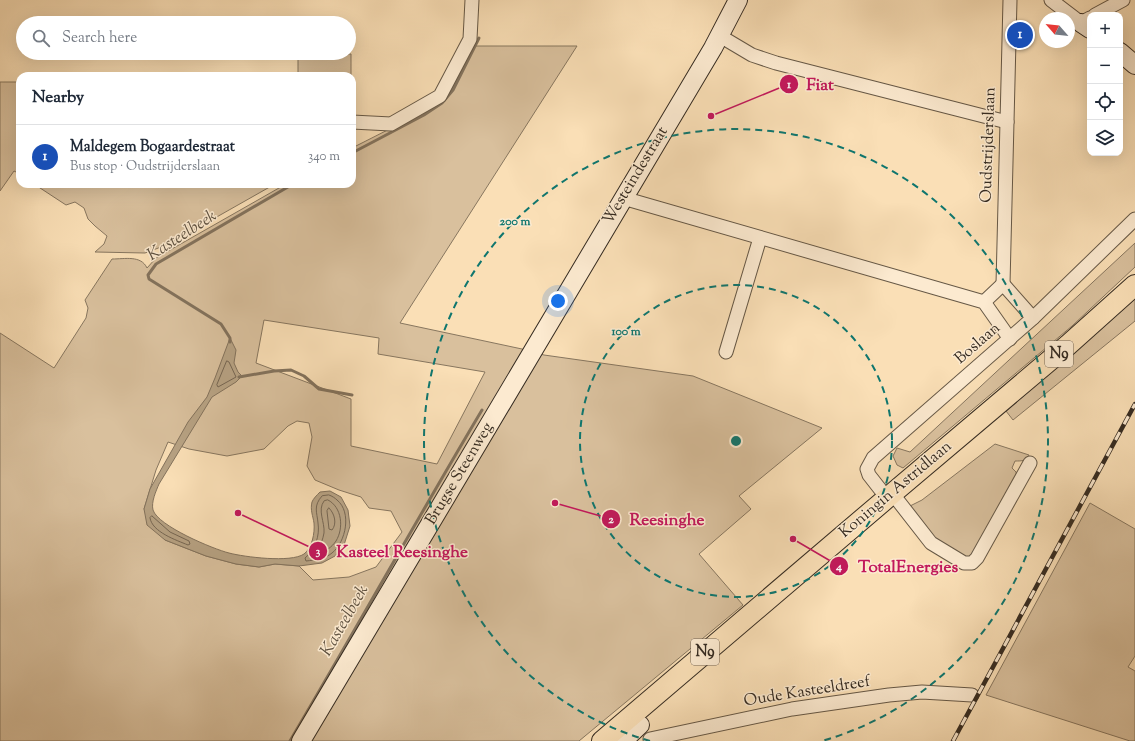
<!DOCTYPE html>
<meta charset="utf-8">
<style>
:root{--surface:#fff;--page:#f2f2f3;--text:#1f2937;--muted:#747a83;--line:#e0e1e3;--accent:#111827}
body{margin:0;font-family:"Sorts Mill Goudy",serif;background:var(--page);color:var(--text)}
.controls{position:absolute;right:12px;top:12px;display:grid;overflow:hidden;border-radius:8px;box-shadow:0 4px 16px #0002}
.controls button{width:36px;height:36px;display:grid;place-items:center;padding:0;border:0;border-bottom:1px solid var(--line);background:var(--surface);color:var(--text);font:20px sans-serif}
.compass{position:absolute;left:1039px;top:12px;width:36px;height:36px;border-radius:50%;background:var(--surface);box-shadow:0 4px 16px #0002;rotate:298deg}
.you{position:absolute;left:558px;top:301px;width:14px;height:14px;margin:-10px;border:3px solid #fff;border-radius:50%;background:#1a73e8;box-shadow:0 0 0 6px #1a73e833}
.badge{display:grid;place-items:center;width:26px;height:26px;border-radius:50%;background:var(--accent);color:#fff;font-size:13px;font-weight:700}
.pin{position:absolute;translate:-50% -50%;border:2px solid #fff;box-shadow:0 1px 4px #0006}
.list{margin:0;padding:0;list-style:none}
h2{display:flex;justify-content:space-between;align-items:center;height:52px;margin:0;padding:0 16px;font-size:17px}
h2 small{font-size:13px;font-weight:400;color:var(--muted)}
.list li{display:grid;grid-template-columns:26px 1fr auto;gap:12px;align-items:center;box-sizing:border-box;height:64px;padding:0 16px;border-top:1px solid var(--line)}
.list b{display:block;font-size:15px;white-space:nowrap}
.list p{margin:0;font-size:13px;white-space:nowrap;color:var(--muted)}
.list em{font-size:13px;font-style:normal;color:var(--muted)}
.icon{flex:none;width:22px;height:22px;fill:none;stroke:currentColor;stroke-width:2;stroke-linecap:round;stroke-linejoin:round}
.map{position:relative;flex:none;width:1135px;height:741px;overflow:hidden}
.search{position:absolute;background:var(--surface);box-shadow:0 4px 16px #0002;left:16px;top:16px;width:340px;height:44px;display:flex;align-items:center;gap:10px;box-sizing:border-box;padding:0 14px;border-radius:22px;color:var(--muted);font-size:15px}
.panel{position:absolute;background:var(--surface);box-shadow:0 4px 16px #0002;left:16px;top:72px;width:340px;height:116px;border-radius:12px}
.map>svg:first-child{display:block}
.green{fill:#d9c09d;stroke:#87765f;fill-rule:evenodd}
.water{fill:#b7a283;stroke:#83725c}
.lines{fill:none;stroke-linecap:round;stroke-linejoin:round}
.shore{stroke:#766652;stroke-width:1}
.stream{stroke:#83725c;stroke-width:3}
.street-casing{stroke:#665846;stroke-width:15}
.secondary-casing{stroke:#352b21;stroke-width:20}
.primary-casing{stroke:#352b21;stroke-width:22}
.street{stroke:#fcead0;stroke-width:13}
.secondary{stroke:#fcead0;stroke-width:18}
.primary{stroke:#fadfb6;stroke-width:20}
.rail-casing{stroke:#352b21;stroke-width:4.5}
.rail{stroke:#fcead0;stroke-width:3;stroke-dasharray:9;stroke-linecap:butt}
.ring{fill:none;stroke:#0f766e;stroke-width:2;stroke-dasharray:7 5}
.labels{text-anchor:middle;dominant-baseline:central;stroke-width:3;stroke-linejoin:round;paint-order:stroke}
.shield{fill:#fcead0;stroke:#716456;stroke-width:1}
.shield-label{font-size:15px;font-weight:bold;fill:#352b21}
.street-label{font-size:16px;fill:#352b21;stroke:#fcead0}
.water-label{font-size:17px;font-style:italic;fill:#5c4f3e;stroke:#fcead0}
.centre{fill:#0f766e;stroke:#fcead0;stroke-width:2}
.ring-label{font-size:12px;text-anchor:middle;font-weight:bold;fill:#0f766e;stroke:#fcead0;stroke-width:3;stroke-linejoin:round;paint-order:stroke}
.leader{fill:none;stroke:#c2185b;stroke-width:1.5}
.callout-dot{fill:#c2185b;stroke:#fcead0;stroke-width:1.5}
.mark-label{font-size:12px;text-anchor:middle;font-weight:bold;fill:#fff}
.callout-label{font-size:17px;text-anchor:middle;font-weight:bold;fill:#c2185b;stroke:#fcead0;stroke-width:3;stroke-linejoin:round;paint-order:stroke}
</style>
<div class="map">
<svg width="1135" height="741" viewBox="0 0 1135 741">
<rect width="100%" height="100%" fill="#fadfb6"/>
<filter id="stains"><feTurbulence type="fractalNoise" baseFrequency=".005" numOctaves="4"/><feColorMatrix values="0 0 0 0 .2 0 0 0 0 .09 0 0 0 0 .02 0 0 0 .5 -.17"/></filter>
<radialGradient id="worn" r=".72"><stop offset=".6" stop-color="#630" stop-opacity="0"/><stop offset="1" stop-color="#630" stop-opacity=".3"/></radialGradient>
<g class="green">
<path d="M470,46H577L400,323L522,349L544,355L693,376L822,428L739,496L751,509L699,554L743,605L579,741H0V333L54,368L86,318L88,308L85,300L112,259C125,259 141,255 147,268L156,258L286,184H352V148L433,107ZM264,320L379,338L378,354L485,372L437,464L351,446V399L256,363ZM297,421L309,423L312,437L307,466L315,480L339,490L361,497L369,508L391,511L402,532L376,567L349,577L313,580L299,566L275,564L259,567L236,564L206,556L165,540L144,509L156,470L168,442L189,449L227,456L264,449L288,426Z"/>
<polygon points="298,53 351,54 351,76 298,76"/>
<polygon points="0,82 20,82 20,174 14,171 0,191"/>
<polygon points="34,184 275,184 169,244 145,253 95,252 104,244 107,236 95,226 88,219 84,208 75,202 66,205"/>
<polygon points="1135,243 1135,267 1072,326 903,468 897,465 893,456 897,448 910,452"/>
<polygon points="1135,299 1135,321 1013,420 1006,411"/>
<path d="M995,444L1029,455C1027,461 1022,461 1015,461L1012,468L1016,472L1017,477L972,556L965,557L937,542L910,506L922,500Z"/>
<polygon points="1090,503 1135,529 1135,656 1128,667 1135,671 1135,741 1130,741 986,695"/>
</g>
<path class="water" d="M230,338L236,350L234,363L238,372L242,376L236,382L212,397L159,484C156,491 151,502 153,510C158,526 213,549 229,553C244,557 291,563 304,554C312,548 315,533 314,523C313,516 310,510 312,502C313,499 317,495 320,492L330,491L341,497L348,510L350,526L344,545L335,556L322,563L299,566L275,564L259,567L236,564L206,556L165,540L147,525L144,509L150,489L188,422L207,397L215,378Z"/>
<g class="lines">
<g class="shore">
<polygon points="227,361 229,362 236,377 218,387 217,385"/>
<path d="M329,495C332,496 335,498 337,500C352,512 346,542 332,553C325,559 315,560 306,561L305,558C315,550 320,536 318,523C317,512 313,506 322,496Z"/>
<path d="M328,500C342,507 344,528 336,541C332,547 325,552 318,554L317,552C320,547 323,539 324,533C325,522 317,510 324,501Z"/>
<path d="M329,508C335,514 337,524 332,530L329,529L327,511Z"/>
<path d="M152,516L170,532L189,541L190,544L188,545C176,540 152,532 150,518Z"/>
</g>
<g class="stream">
<polyline points="352,153 424,115 442,103 453,90 479,38"/>
<polyline points="230,342 230,338 221,324 149,279 148,275 156,264 293,184"/>
<polyline points="239,377 274,371 291,370 304,376 319,389 352,395"/>
<path d="M290,741C355,631 417,519 482,410"/>
</g>
<g class="street-casing">
<g id="street">
<polyline points="1051,0 1081,23 1090,18"/>
<polyline points="1095,15 1123,0"/>
<polyline points="720,36 752,55 776,63 1007,122"/>
<polyline points="352,122 391,124 440,96 470,39 472,0"/>
<polyline points="623,198 984,302 1010,339"/>
<polyline points="1003,284 1010,0"/>
<polyline points="984,302 1003,284 1033,318"/>
<polyline points="726,352 760,238"/>
<polyline points="892,493 931,543 964,563 972,563 977,558 1030,463"/>
<polyline points="887,498 869,475 867,469 873,458 1033,318 1135,219"/>
<polyline points="650,739 792,709 889,695 922,692 972,695"/>
</g>
</g>
<g class="secondary-casing">
<g id="secondary">
<polyline points="1081,23 1090,29"/>
<polyline points="1120,52 1135,65"/>
<polyline points="301,741 713,48 738,0"/>
<polyline points="623,741 640,725"/>
</g>
</g>
<g class="primary-casing">
<polyline id="primary" points="602,741 887,498 1068,345 1135,285"/>
</g>
<use href="#street" class="street"/>
<use href="#secondary" class="secondary"/>
<use href="#primary" class="primary"/>
<g class="rail-casing">
<polyline id="rail" points="953,741 1135,404"/>
</g>
<use href="#rail" class="rail"/>
</g>
<g class="ring">
<circle cx="736" cy="441" r="156"/>
<path d="M650 741A312 312 0 1 1 822 741"/>
</g>
<g class="labels">
<g class="shield">
<rect x="1045" y="341" width="28" height="26" rx="3"/>
<rect x="691" y="639" width="28" height="26" rx="3"/>
</g>
<g class="shield-label">
<text x="1059" y="354">N9</text>
<text x="705" y="652">N9</text>
</g>
<g class="street-label">
<text transform="translate(989 145) rotate(-88)">Oudstrijderslaan</text>
<text transform="translate(636 176) rotate(-59)">Westeindestraat</text>
<text transform="translate(978 344) rotate(-41)">Boslaan</text>
<text transform="translate(460 474) rotate(-59)">Brugse Steenweg</text>
<text transform="translate(896 490) rotate(-40)">Koningin Astridlaan</text>
<text transform="translate(807 692) rotate(-9)">Oude Kasteeldreef</text>
</g>
<g class="water-label">
<text transform="translate(182 236) rotate(-33)">Kasteelbeek</text>
<text transform="translate(345 621) rotate(-60)">Kasteelbeek</text>
</g>
</g>
<circle cx="736" cy="441" r="6" class="centre"/>
<g class="ring-label">
<text x="515" y="225">200 m</text>
<text x="626" y="335">100 m</text>
</g>
<path class="leader" d="M711 116L789 84M555 503L611 519M238 513L318 551M793 539L839 566"/>
<g class="callout-dot">
<circle cx="711" cy="116" r="4"/>
<circle cx="555" cy="503" r="4"/>
<circle cx="238" cy="513" r="4"/>
<circle cx="793" cy="539" r="4"/>
<circle cx="789" cy="84" r="10"/>
<circle cx="611" cy="519" r="10"/>
<circle cx="318" cy="551" r="10"/>
<circle cx="839" cy="566" r="10"/>
</g>
<g class="mark-label">
<text x="789" y="88">1</text>
<text x="611" y="523">2</text>
<text x="318" y="555">3</text>
<text x="839" y="570">4</text>
</g>
<g class="callout-label">
<text x="820" y="90">Fiat</text>
<text x="667" y="525">Reesinghe</text>
<text x="402" y="557">Kasteel Reesinghe</text>
<text x="908" y="572">TotalEnergies</text>
</g>
<rect width="100%" height="100%" filter="url(#stains)"/>
<rect width="100%" height="100%" fill="url(#worn)"/>
</svg>
<div class="controls">
<button>+</button>
<button>−</button>
<button><svg class="icon" aria-label="locate" viewBox="0 0 24 24"><circle cx="12" cy="12" r="6"/><path d="M12 2v4M12 18v4M2 12h4M18 12h4"/></svg></button>
<button><svg class="icon" aria-label="layers" viewBox="0 0 24 24"><path d="M12 4l9 5-9 5-9-5zM3 14l9 5 9-5"/></svg></button>
</div>
<svg class="compass" viewBox="-18 -18 36 36"><path d="M0-13l5 13h-10z" fill="#e53935"/><path d="M0 13l5-13h-10z" fill="#747a83"/></svg>
<div class="you"></div>
<div class="pin badge" style="left:1020px;top:35px;background:#1a4fb4">1</div>
<div class="search"><svg class="icon" aria-label="search" viewBox="0 0 24 24"><circle cx="10" cy="10" r="6"/><path d="M15 15l6 6"/></svg>Search here</div>
<section class="panel">
<h2>Nearby<small></small></h2>
<ul class="list">
<li><span class="badge" style="background:#1a4fb4">1</span><div><b>Maldegem Bogaardestraat</b><p>Bus stop · Oudstrijderslaan</p></div><em>340 m</em></li>
</ul>
</section>
</div>
